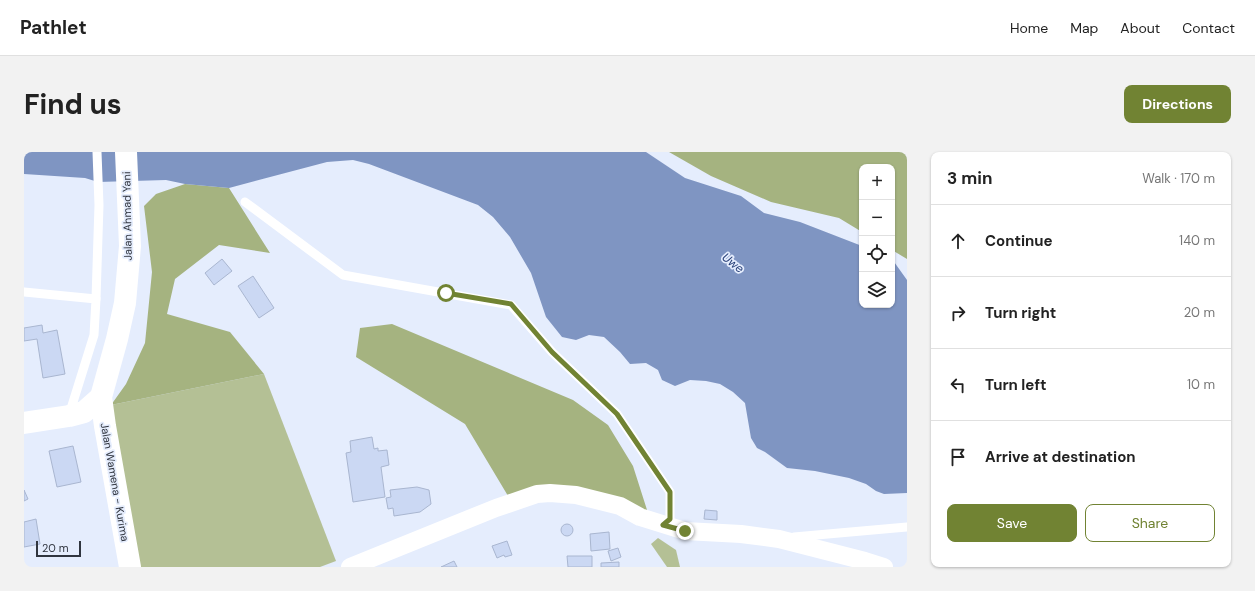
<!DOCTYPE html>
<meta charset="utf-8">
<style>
:root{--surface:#fff;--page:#f2f2f2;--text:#222;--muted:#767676;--line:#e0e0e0;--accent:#718333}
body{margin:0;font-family:"DM Sans",sans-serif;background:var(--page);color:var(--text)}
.controls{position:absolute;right:12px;top:12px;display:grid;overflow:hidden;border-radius:8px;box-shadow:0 1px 3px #0004}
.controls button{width:36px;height:36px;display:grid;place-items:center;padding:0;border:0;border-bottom:1px solid var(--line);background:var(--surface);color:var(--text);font:20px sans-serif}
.scale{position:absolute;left:12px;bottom:10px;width:45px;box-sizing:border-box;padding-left:4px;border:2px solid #30353f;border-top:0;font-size:11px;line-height:14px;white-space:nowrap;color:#30353f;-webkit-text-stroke:3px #e5edfd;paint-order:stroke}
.stop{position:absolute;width:12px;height:12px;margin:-9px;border:3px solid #718333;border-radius:50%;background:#fff}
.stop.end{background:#718333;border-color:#fff;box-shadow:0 1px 4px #0008}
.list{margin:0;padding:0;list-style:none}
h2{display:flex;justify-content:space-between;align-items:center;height:52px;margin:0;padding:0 16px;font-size:17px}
h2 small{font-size:13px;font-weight:400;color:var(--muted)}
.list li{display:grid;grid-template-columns:26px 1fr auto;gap:12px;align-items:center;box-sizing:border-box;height:72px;padding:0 16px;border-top:1px solid var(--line)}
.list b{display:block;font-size:15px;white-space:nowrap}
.list em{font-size:13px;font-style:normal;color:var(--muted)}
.actions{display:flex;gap:8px;padding:12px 16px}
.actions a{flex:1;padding:9px 0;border:1px solid var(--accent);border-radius:8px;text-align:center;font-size:14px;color:var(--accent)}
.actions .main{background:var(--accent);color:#fff}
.icon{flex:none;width:22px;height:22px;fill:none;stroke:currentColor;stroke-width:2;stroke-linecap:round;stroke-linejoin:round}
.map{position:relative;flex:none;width:883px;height:415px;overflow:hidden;border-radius:8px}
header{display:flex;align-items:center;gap:24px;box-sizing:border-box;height:56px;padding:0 20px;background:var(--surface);border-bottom:1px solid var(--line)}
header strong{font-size:19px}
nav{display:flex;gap:22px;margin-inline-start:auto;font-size:14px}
.intro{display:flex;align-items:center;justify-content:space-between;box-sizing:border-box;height:96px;padding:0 24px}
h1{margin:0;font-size:28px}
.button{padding:10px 18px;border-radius:8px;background:var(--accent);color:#fff;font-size:14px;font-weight:700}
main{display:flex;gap:24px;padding:0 24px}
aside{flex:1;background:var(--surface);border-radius:8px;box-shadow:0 1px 3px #0004}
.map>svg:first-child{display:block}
.green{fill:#b4c095}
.forest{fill:#a5b380}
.water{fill:#7f95c2}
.building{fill:#cbd8f3;stroke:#a9b6d0}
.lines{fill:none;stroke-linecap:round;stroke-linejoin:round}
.lane{stroke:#fff;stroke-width:9}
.street{stroke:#fff;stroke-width:18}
.secondary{stroke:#fff;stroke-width:22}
.route{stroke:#718333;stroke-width:5}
.labels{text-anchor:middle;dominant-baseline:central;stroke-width:3.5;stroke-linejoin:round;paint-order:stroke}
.street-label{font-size:11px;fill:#30353f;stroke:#e5edfd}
.water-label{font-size:12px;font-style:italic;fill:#243c75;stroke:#e5edfd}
</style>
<header>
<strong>Pathlet</strong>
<nav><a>Home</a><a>Map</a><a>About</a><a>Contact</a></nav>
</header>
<div class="intro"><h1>Find us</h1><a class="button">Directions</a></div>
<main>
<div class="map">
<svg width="883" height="415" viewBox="0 0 883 415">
<rect width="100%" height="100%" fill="#e5edfd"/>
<g class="green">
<polygon points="240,222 312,409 296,415 112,415 87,253"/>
<polygon points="634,386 652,398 656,415 643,415 627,392"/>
</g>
<g class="forest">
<polygon points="645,0 883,0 883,107 868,98 868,15 838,15 838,80 815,66 747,50 687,24"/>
<polygon points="161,32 205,36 246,101 195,93 151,127 143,162 206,180 240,222 87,253 102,232 121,191 128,120 120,54 132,42"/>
<polygon points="368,172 549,248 584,273 609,314 624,361 532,340 490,354 441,272 332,205 336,176"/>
</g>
<polygon class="water" points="0,0 622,0 661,26 717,44 740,61 776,70 838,94 838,153 868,153 868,107 883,128 883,341 860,342 852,339 842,332 825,326 791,319 763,316 741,300 733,296 727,286 721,251 709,240 696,232 682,229 666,228 651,234 638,228 634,218 622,211 606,212 596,200 580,185 565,183 552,188 538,185 522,165 507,121 486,85 469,65 454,53 345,12 329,8 303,10 205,36 161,32 142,28 74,30 61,26 0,22"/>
<g class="building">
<polygon points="198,107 208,119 190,133 181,121"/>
<polygon points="229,124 250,156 235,166 214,134"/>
<polygon points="18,173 19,181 33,178 41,222 19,226 13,187 0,189 0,176"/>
<polygon points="348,285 350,297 354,296 354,299 363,298 365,313 357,315 361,345 329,350 322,301 327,300 326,289"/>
<polygon points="49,294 57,330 33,335 25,299"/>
<polygon points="393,335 405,338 407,352 396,360 370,364 369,356 364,357 362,346 367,345 366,338"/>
<polygon points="0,338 4,347 0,349"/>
<polygon points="681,358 693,359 693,368 680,367"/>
<polygon points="12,367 16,392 0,395 0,370"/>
<circle cx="543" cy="378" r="6"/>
<polygon points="585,380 586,397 567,399 566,382"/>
<polygon points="483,389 488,403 481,405 480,403 473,406 468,394"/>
<polygon points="594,396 597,405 587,409 584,399"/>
<polygon points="543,404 568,404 568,415 544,415"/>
<polygon points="430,409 433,415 417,415"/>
<polygon points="595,410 595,415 577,415 577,411"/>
</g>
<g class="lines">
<g class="lane">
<polyline points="221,50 319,123 487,153 528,200 593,262 646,340 646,367 639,373"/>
<polyline points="0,140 72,147 70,183 45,263"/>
<polyline points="72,147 75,53 73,0"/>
<polyline points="770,385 883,375"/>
</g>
<polyline class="street" points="326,415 472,356 513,342 526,341 552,343 596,354 616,365 661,379 717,382 755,387 841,409 860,415"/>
<g class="secondary">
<polyline points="102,0 106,94 101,151 93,187 77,245 81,274 106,415"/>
<polyline points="0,271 45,264 60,260 77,245"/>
</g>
</g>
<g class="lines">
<polyline class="route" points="422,141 487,152 528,200 593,262 646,340 646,367 639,373 661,379"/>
</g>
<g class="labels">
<g class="street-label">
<text transform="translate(103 64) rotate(-91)">Jalan Ahmad Yani</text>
<text transform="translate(91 330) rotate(80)">Jalan Wamena - Kurima</text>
</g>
<g class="water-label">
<text transform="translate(709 111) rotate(38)">Uwe</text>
</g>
</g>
</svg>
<div class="controls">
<button>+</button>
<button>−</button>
<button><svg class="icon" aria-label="locate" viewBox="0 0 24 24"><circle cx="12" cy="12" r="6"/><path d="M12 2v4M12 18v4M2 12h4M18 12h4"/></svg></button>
<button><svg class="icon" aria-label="layers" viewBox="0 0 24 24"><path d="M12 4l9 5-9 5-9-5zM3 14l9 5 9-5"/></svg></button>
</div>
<div class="scale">20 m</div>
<div class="stop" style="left:422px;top:141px"></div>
<div class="stop end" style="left:661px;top:379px"></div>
</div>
<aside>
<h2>3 min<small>Walk · 170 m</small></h2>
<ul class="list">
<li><svg class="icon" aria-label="ahead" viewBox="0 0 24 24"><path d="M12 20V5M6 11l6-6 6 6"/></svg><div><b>Continue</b></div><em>140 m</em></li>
<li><svg class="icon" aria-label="right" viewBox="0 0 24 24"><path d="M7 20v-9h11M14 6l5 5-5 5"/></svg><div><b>Turn right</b></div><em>20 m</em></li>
<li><svg class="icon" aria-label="left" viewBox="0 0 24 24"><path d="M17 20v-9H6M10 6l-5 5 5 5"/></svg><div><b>Turn left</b></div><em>10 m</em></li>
<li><svg class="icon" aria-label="arrive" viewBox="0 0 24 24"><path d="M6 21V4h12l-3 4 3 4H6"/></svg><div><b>Arrive at destination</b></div></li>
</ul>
<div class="actions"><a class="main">Save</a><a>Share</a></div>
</aside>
</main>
